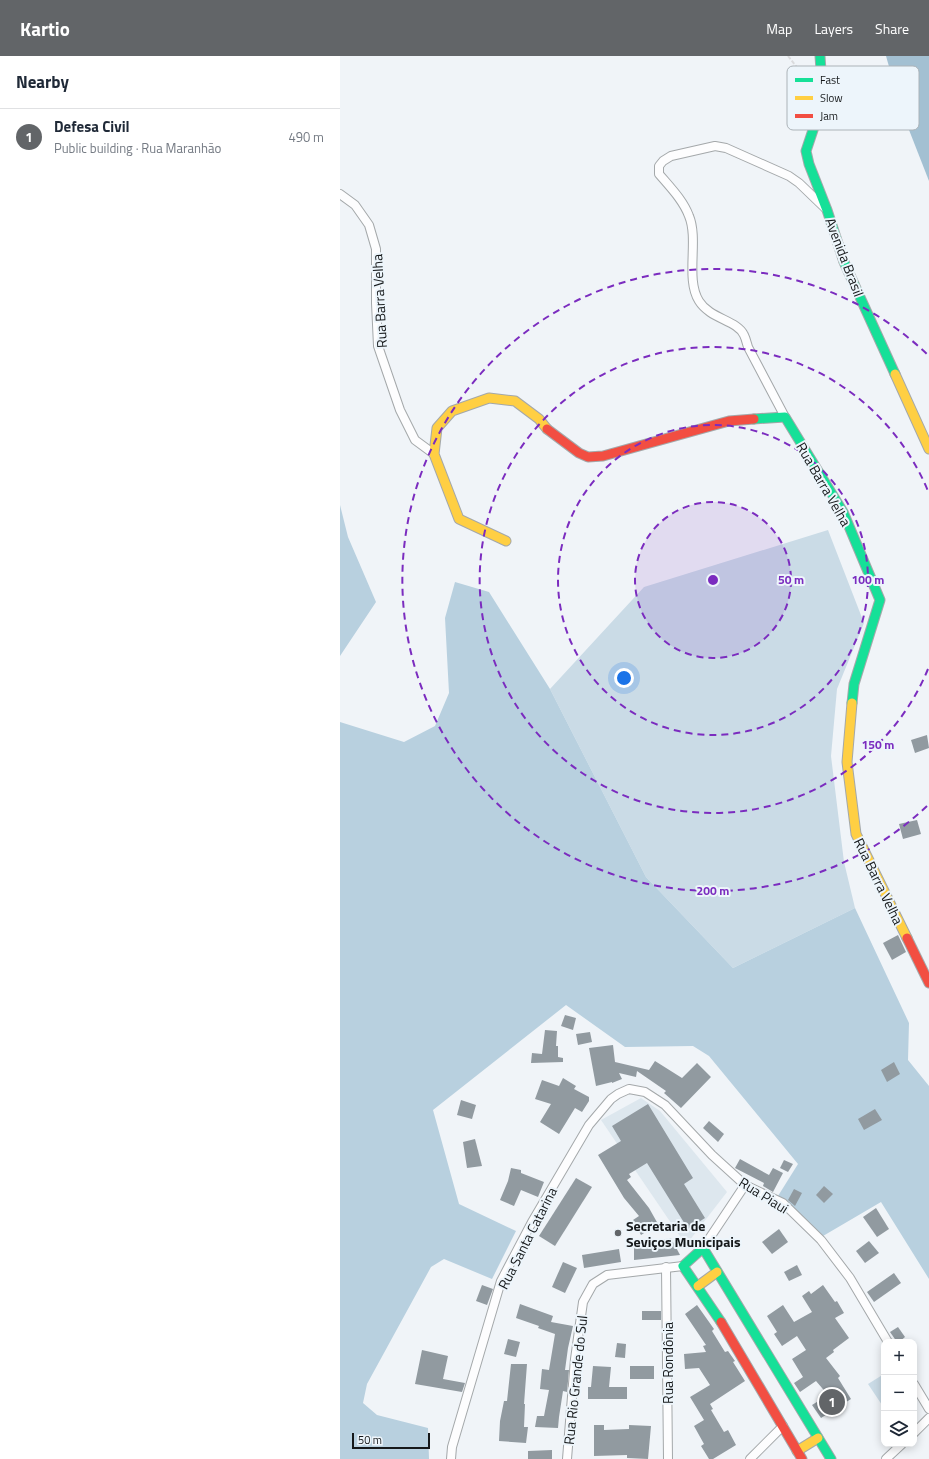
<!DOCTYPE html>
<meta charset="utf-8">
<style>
:root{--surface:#fff;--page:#f2f2f3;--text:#1f2937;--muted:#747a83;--line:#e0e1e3;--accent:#626568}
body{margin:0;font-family:"Titillium Web",sans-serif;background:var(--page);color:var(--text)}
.controls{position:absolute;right:12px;bottom:12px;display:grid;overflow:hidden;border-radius:8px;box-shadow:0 2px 10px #0003}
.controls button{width:36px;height:36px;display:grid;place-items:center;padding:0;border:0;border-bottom:1px solid var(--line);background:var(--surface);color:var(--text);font:20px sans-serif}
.scale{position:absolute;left:12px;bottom:10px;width:78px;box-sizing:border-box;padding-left:4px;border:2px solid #15181a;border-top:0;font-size:11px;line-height:14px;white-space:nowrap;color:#15181a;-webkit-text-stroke:3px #edf5fb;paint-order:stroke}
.you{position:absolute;left:284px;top:622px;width:14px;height:14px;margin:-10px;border:3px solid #fff;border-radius:50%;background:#1a73e8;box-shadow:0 0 0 6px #1a73e833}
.badge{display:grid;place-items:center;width:26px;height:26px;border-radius:50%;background:var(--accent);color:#fff;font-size:13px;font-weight:700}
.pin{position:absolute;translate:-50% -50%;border:2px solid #fff;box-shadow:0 1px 4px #0006}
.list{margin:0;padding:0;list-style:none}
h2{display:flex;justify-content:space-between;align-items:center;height:52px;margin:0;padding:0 16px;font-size:17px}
h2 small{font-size:13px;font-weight:400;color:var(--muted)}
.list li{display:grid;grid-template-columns:26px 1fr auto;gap:12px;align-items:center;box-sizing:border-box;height:56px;padding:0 16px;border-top:1px solid var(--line)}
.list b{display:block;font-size:15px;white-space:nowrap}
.list p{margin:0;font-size:13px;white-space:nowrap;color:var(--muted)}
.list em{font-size:13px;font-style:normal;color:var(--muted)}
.icon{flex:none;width:22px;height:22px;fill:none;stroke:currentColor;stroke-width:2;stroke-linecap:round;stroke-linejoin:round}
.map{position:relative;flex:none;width:589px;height:1403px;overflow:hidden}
header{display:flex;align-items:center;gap:24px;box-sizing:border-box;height:56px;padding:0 20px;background:var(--accent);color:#fff}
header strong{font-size:19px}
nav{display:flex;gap:22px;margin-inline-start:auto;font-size:14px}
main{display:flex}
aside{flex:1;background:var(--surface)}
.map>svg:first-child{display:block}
.built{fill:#dde7ee}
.green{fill:#cadbe6}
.forest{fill:#b8d0df}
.water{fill:#a3c0d2}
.building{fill:#919aa0}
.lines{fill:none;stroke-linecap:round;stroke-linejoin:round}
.street-casing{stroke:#a4a8aa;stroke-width:10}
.fast-casing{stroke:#a4a8aa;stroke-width:11}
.slow-casing{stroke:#a4a8aa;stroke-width:11}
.jam-casing{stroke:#a4a8aa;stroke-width:11}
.path{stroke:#dadbdd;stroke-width:2;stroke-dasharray:4 2;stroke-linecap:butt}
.street{stroke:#fdfdfe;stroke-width:8}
.fast{stroke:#16e098;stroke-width:9}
.slow{stroke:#ffcf43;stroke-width:9}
.jam{stroke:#f24e42;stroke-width:9}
.ring{fill:none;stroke:#7b2cbf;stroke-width:2;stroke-dasharray:7 5}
.poi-dot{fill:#626568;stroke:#edf5fb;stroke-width:1.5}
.labels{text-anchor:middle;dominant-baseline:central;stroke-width:4;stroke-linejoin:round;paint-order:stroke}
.street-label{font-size:14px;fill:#15181a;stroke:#edf5fb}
.poi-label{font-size:14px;font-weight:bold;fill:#15181a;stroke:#edf5fb;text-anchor:start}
.key{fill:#edf5fb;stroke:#acb3b8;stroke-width:1}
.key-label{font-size:11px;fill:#15181a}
.centre{fill:#7b2cbf;stroke:#edf5fb;stroke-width:2}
.ring-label{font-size:12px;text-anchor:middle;font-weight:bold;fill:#7b2cbf;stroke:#edf5fb;stroke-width:4;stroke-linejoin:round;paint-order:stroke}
</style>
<header>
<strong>Kartio</strong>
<nav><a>Map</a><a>Layers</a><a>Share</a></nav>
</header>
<main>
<aside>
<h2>Nearby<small></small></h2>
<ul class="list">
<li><span class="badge">1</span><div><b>Defesa Civil</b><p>Public building · Rua Maranhão</p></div><em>490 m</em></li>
</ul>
</aside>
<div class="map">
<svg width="589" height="1403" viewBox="0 0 589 1403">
<rect width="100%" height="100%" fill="#f0f4f8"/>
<polygon class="built" points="301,1042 320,1055 387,1136 346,1189 261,1064"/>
<g class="green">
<polygon points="488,474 524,567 497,633 491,700 504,806 515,852 393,912 306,821 210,633 304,531"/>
<polygon points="544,1318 544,1352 528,1328"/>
</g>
<g class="forest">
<polygon points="0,449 8,481 36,546 0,600"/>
<polygon points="115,526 149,536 210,633 306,821 393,912 515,852 569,967 568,1004 589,1030 589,1223 541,1146 483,1180 438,1140 458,1108 369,1000 353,990 285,991 226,949 93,1054 119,1148 176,1175 152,1223 104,1203 91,1211 27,1328 23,1347 37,1359 88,1372 89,1403 0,1403 0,666 64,686 95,670 109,637 105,562"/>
</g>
<polygon class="water" points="546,0 589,0 589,125 562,56"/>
<g class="building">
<polygon points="587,679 589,692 575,697 571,684"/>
<polygon points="577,764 581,778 563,783 559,768"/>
<polygon points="558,879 566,896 552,904 543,887"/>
<polygon points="225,959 236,962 233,974 221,970"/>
<polygon points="205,974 217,975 216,990 218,990 218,1001 223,1002 223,1006 191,1007 192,997 202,998"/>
<polygon points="250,976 252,986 238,989 236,978"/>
<polygon points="273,989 275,1006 309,1014 315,1005 342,1022 357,1007 371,1021 341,1052 324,1037 326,1035 297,1015 296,1021 279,1017 282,1023 272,1027 272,1026 256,1030 249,992"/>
<polygon points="554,1006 560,1018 547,1026 541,1014"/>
<polygon points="223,1022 236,1030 234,1033 249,1041 249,1045 242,1056 235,1052 219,1078 200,1066 211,1048 195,1043 202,1024 219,1030"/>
<polygon points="121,1044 136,1049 132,1063 117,1059"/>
<polygon points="308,1048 353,1122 344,1128 365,1162 348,1173 307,1107 289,1118 291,1121 287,1124 309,1152 318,1168 301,1179 293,1164 299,1160 284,1142 258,1099 281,1085 272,1070"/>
<polygon points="535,1053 542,1064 524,1074 518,1063"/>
<polygon points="369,1065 384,1078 378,1086 363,1072"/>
<polygon points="135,1083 142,1110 127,1112 123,1086"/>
<polygon points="400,1103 429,1119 433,1112 443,1117 433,1136 423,1130 424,1127 395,1112"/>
<polygon points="444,1104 453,1108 448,1116 440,1112"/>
<polygon points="171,1112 181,1114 181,1117 204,1126 198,1141 181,1134 174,1150 160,1144 168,1125"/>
<polygon points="236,1122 252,1131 215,1190 199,1180"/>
<polygon points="484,1130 493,1138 484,1147 476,1139"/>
<polygon points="454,1133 462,1137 455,1150 448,1144"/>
<polygon points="536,1152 549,1173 537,1181 523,1161"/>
<polygon points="439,1173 448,1186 432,1198 422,1186"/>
<polygon points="331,1182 340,1199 294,1204 294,1189"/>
<polygon points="529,1185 539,1197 525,1207 516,1195"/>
<polygon points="279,1193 281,1206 244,1212 242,1199"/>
<polygon points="223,1206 237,1212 225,1237 212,1231"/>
<polygon points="457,1209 462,1219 449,1225 444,1216"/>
<polygon points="554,1217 561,1227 534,1246 527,1236"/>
<polygon points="142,1229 153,1233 147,1249 136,1245"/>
<polygon points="483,1229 495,1246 497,1245 504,1257 495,1262 509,1282 493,1294 494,1296 486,1302 500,1320 498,1322 511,1343 481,1362 472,1349 488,1339 476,1325 460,1336 454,1327 463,1321 452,1303 466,1294 457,1280 442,1290 434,1278 437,1276 427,1260 443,1249 454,1266 472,1256 462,1240 469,1235 471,1238"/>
<polygon points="180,1248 213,1260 211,1266 233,1270 228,1292 225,1314 229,1314 227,1336 223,1335 219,1361 218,1372 195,1371 197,1360 204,1360 209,1334 200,1333 202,1313 209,1314 215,1278 198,1272 199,1270 176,1262"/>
<polygon points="357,1249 374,1273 372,1275 385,1296 388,1295 395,1305 393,1306 405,1325 370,1348 373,1353 371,1354 384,1376 388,1374 396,1389 373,1403 369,1403 361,1390 364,1388 354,1370 364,1364 350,1341 370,1329 359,1312 345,1313 344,1298 366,1296 363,1290 366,1289 345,1258"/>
<rect x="302" y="1255" width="19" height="9"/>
<polygon points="558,1271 565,1281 559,1286 557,1286 550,1276"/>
<polygon points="168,1283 180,1286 176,1301 164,1298"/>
<polygon points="277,1287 286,1288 285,1302 275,1301"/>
<polygon points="82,1294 108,1300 103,1323 125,1327 122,1336 75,1328"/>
<polygon points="171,1308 187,1308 184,1348 185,1348 184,1371 188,1371 186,1387 159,1385 160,1365 164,1345 167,1345"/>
<polygon points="253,1310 271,1311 269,1331 287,1331 287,1343 248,1343 248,1331 251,1331"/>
<rect x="290" y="1310" width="24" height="13"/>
<polygon points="254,1369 264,1369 264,1374 289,1373 289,1369 311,1370 308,1403 287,1402 287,1399 254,1400"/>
<polygon points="212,1394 212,1403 188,1403 188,1395"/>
</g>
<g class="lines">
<g class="street-casing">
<g id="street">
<polyline points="0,138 15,149 29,169 36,193 36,247 38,290 60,354 75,384 94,398"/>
<path d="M445,361L408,291C407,288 406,283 404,279C397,264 370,263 359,245C345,223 359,184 349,160C343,144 330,131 319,118V110L323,105L331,100L375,90L386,92L449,120L459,127L485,152"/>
<polyline points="363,1192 405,1129"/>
<polyline points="326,1211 328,1403"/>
<polyline points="574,1328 589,1353"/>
<polyline points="574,1377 589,1362"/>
<polyline points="111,1403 112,1391 161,1225 192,1166 249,1069 271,1043 278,1038 289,1033 305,1036 325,1049 372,1099 405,1129 443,1147 481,1184 510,1222 548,1286"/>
<polyline points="227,1403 235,1303 243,1246 253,1228 267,1219 343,1210"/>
<polyline points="410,1403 443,1370"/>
<polyline points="546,1403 562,1388"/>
</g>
</g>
<g class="fast-casing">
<g id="fast">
<polyline points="480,0 483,44 466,95 469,108 487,154 504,206 555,318"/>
<polyline points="414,363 445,361 503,456 540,544 514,628 512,647"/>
<polyline points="381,1266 343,1210 363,1192 491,1403"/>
</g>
</g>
<g class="slow-casing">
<g id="slow">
<polyline points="555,318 589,393"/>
<polyline points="166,485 119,463 94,398 97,372 112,355 149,342 175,345 199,363 207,373"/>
<polyline points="512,647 507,706 516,778 567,882"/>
<polyline points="358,1230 377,1216"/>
<polyline points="457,1395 478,1382"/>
</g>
</g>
<g class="jam-casing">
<g id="jam">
<polyline points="207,373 239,397 248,401 263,400 389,365 414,363"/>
<polyline points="567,882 589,927"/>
<polyline points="381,1266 462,1403"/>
</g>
</g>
<polyline class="path" points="448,0 471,29"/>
<use href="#street" class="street"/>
<use href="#fast" class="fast"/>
<use href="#slow" class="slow"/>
<use href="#jam" class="jam"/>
</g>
<circle cx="373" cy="524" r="78" fill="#7b2cbf" fill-opacity=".12"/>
<g class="ring">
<circle cx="373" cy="524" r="78"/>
<circle cx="373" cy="524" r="155"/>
<path d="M588 613A233 233 0 1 1 588 435"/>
<path d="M587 750A311 311 0 1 1 587 298"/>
</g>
<circle class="poi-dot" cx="278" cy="1177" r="4"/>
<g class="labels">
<g class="street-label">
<text transform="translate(505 201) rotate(69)">Avenida Brasil</text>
<text transform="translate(39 245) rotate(-93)">Rua Barra Velha</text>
<text transform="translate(484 428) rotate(60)">Rua Barra Velha</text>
<text transform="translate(539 825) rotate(64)">Rua Barra Velha</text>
<text transform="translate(424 1139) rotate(32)">Rua Piaui</text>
<text transform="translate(187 1182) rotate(-63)">Rua Santa Catarina</text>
<text transform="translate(327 1307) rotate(-90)">Rua Rondônia</text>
<text transform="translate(235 1324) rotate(-84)">Rua Rio Grande do Sul</text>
</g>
<g class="poi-label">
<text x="286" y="1169">Secretaria de<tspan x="286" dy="16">Seviços Municipais</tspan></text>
</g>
</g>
<rect x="447" y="10" width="132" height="64" rx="6" class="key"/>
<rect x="455" y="22" width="18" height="4" fill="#16e098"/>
<rect x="455" y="40" width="18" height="4" fill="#ffcf43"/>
<rect x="455" y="58" width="18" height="4" fill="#f24e42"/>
<g class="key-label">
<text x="480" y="28">Fast</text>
<text x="480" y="46">Slow</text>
<text x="480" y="64">Jam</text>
</g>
<circle cx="373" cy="524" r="6" class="centre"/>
<g class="ring-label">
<text x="451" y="528">50 m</text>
<text x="528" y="528">100 m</text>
<text x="538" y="693">150 m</text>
<text x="373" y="839">200 m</text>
</g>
</svg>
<div class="controls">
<button>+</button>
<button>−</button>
<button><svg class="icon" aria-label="layers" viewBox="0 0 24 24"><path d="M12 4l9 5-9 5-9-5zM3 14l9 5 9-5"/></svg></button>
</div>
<div class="scale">50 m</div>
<div class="you"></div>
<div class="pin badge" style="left:492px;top:1346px">1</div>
</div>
</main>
